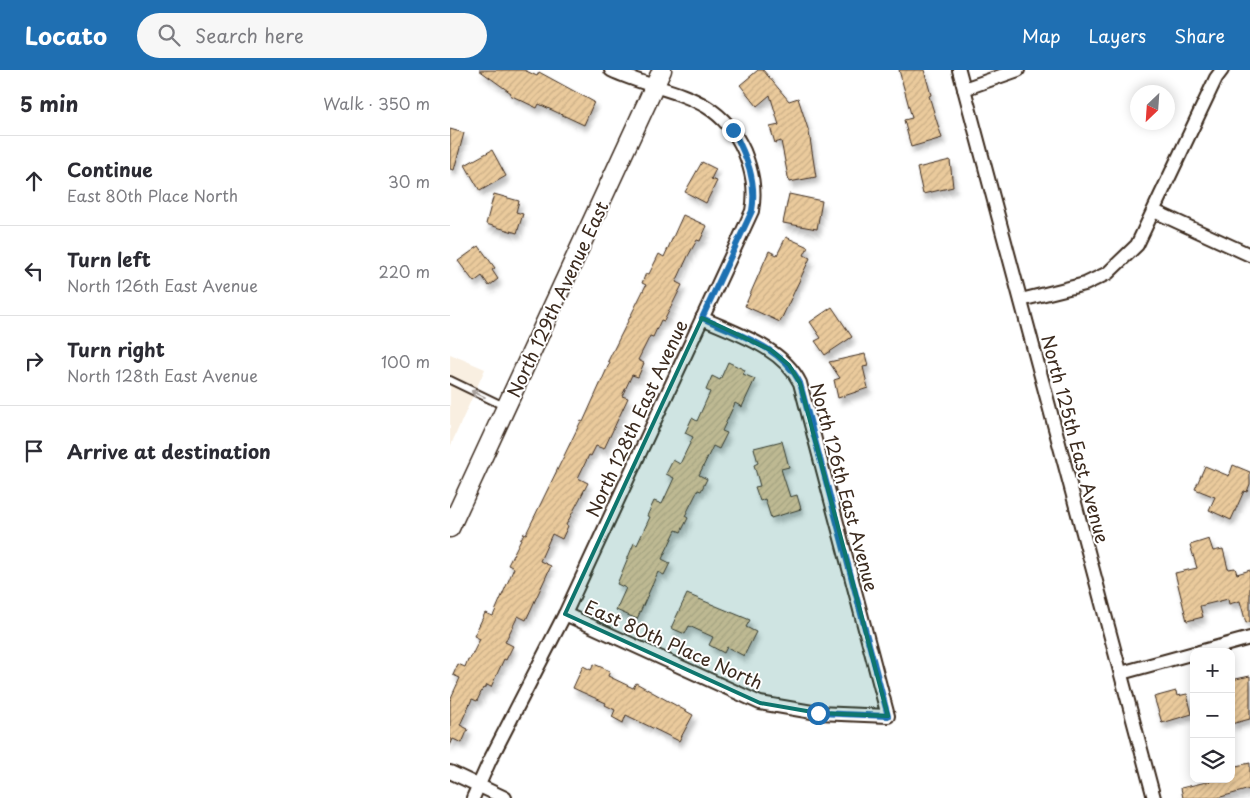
<!DOCTYPE html>
<meta charset="utf-8">
<style>
:root{--surface:#fff;--page:#f7f7f7;--text:#2b2b33;--muted:#7c7c81;--line:#e1e1e2;--accent:#1f6fb2}
body{margin:0;font-family:"Playpen Sans",sans-serif;background:var(--page);color:var(--text)}
.controls{position:absolute;right:15px;bottom:15px;display:grid;overflow:hidden;border-radius:10px;box-shadow:0 2px 12px #0003}
.controls button{width:45px;height:45px;display:grid;place-items:center;padding:0;border:0;border-bottom:1px solid var(--line);background:var(--surface);color:var(--text);font:25px sans-serif}
.compass{position:absolute;left:680px;top:15px;width:45px;height:45px;border-radius:50%;background:var(--surface);box-shadow:0 2px 12px #0003;rotate:205deg}
.stop{position:absolute;width:15px;height:15px;margin:-11px;border:4px solid #1f6fb2;border-radius:50%;background:#fff}
.stop.end{background:#1f6fb2;border-color:#fff;box-shadow:0 1px 5px #0008}
.list{margin:0;padding:0;list-style:none}
h2{display:flex;justify-content:space-between;align-items:center;height:65px;margin:0;padding:0 20px;font-size:21px}
h2 small{font-size:16px;font-weight:400;color:var(--muted)}
.list li{display:grid;grid-template-columns:32px 1fr auto;gap:15px;align-items:center;box-sizing:border-box;height:90px;padding:0 20px;border-top:1px solid var(--line)}
.list b{display:block;font-size:19px;white-space:nowrap}
.list p{margin:0;font-size:16px;white-space:nowrap;color:var(--muted)}
.list em{font-size:16px;font-style:normal;color:var(--muted)}
.icon{flex:none;width:28px;height:28px;fill:none;stroke:currentColor;stroke-width:2;stroke-linecap:round;stroke-linejoin:round}
.map{position:relative;flex:none;width:800px;height:728px;overflow:hidden}
header{display:flex;align-items:center;gap:30px;box-sizing:border-box;height:70px;padding:0 25px;background:var(--accent);color:#fff}
header strong{font-size:24px}
nav{display:flex;gap:28px;margin-inline-start:auto;font-size:18px}
.search{width:350px;height:45px;background:var(--page);display:flex;align-items:center;gap:12px;box-sizing:border-box;padding:0 18px;border-radius:28px;color:var(--muted);font-size:19px}
main{display:flex}
aside{flex:1;background:var(--surface)}
.map>svg:first-child{display:block}
.built{fill:#f9efe1}
.building{fill:url(#building-hatch);stroke:#3b2a1e;filter:url(#shadow)}
.lines{fill:none;stroke-linecap:round;stroke-linejoin:round}
.service-casing{stroke:#3b2a1e;stroke-width:10}
.minor-casing{stroke:#3b2a1e;stroke-width:16}
.secondary-casing{stroke:#3b2a1e;stroke-width:21}
.service{stroke:#fff;stroke-width:6}
.minor{stroke:#fff;stroke-width:12}
.secondary{stroke:#fff;stroke-width:18}
.oneway{stroke:#a79f9a}
.route{stroke:#1f6fb2;stroke-width:6}
.marked{fill:#0f766e;fill-opacity:0.2;stroke:#0f766e;stroke-width:4;stroke-linejoin:round}
.labels{text-anchor:middle;dominant-baseline:central;stroke-width:4;stroke-linejoin:round;paint-order:stroke}
.street-label{font-size:18px;fill:#3b2a1e;stroke:#fff}
</style>
<header>
<strong>Locato</strong>
<div class="search"><svg class="icon" aria-label="search" viewBox="0 0 24 24"><circle cx="10" cy="10" r="6"/><path d="M15 15l6 6"/></svg>Search here</div>
<nav><a>Map</a><a>Layers</a><a>Share</a></nav>
</header>
<main>
<aside>
<h2>5 min<small>Walk · 350 m</small></h2>
<ul class="list">
<li><svg class="icon" aria-label="ahead" viewBox="0 0 24 24"><path d="M12 20V5M6 11l6-6 6 6"/></svg><div><b>Continue</b><p>East 80th Place North</p></div><em>30 m</em></li>
<li><svg class="icon" aria-label="left" viewBox="0 0 24 24"><path d="M17 20v-9H6M10 6l-5 5 5 5"/></svg><div><b>Turn left</b><p>North 126th East Avenue</p></div><em>220 m</em></li>
<li><svg class="icon" aria-label="right" viewBox="0 0 24 24"><path d="M7 20v-9h11M14 6l5 5-5 5"/></svg><div><b>Turn right</b><p>North 128th East Avenue</p></div><em>100 m</em></li>
<li><svg class="icon" aria-label="arrive" viewBox="0 0 24 24"><path d="M6 21V4h12l-3 4 3 4H6"/></svg><div><b>Arrive at destination</b></div></li>
</ul>
</aside>
<div class="map">
<svg width="800" height="728" viewBox="0 0 800 728">
<defs>
<pattern id="building-hatch" width="6" height="6" patternUnits="userSpaceOnUse" patternTransform="scale(1.25)"><rect width="6" height="6" fill="#eaca9c"/><path d="M-1 1l2-2M0 6l6-6M5 7l2-2" fill="none" stroke="#caae86"/></pattern>
<filter id="shadow"><feDropShadow dx="3" dy="5.5" stdDeviation="2.5" flood-color="#0004"/></filter>
</defs>
<rect width="100%" height="100%" fill="#fff"/>
<filter id="ink" filterUnits="userSpaceOnUse"><feTurbulence type="fractalNoise" baseFrequency=".02" numOctaves="2"/><feDisplacementMap in="SourceGraphic" scale="10" xChannelSelector="R" yChannelSelector="G"/><feConvolveMatrix kernelMatrix="1 2 1 2 8 2 1 2 1" color-interpolation-filters="sRGB"/></filter>
<g filter="url(#ink)">
<polygon class="built" points="0,284 35,299 0,377"/>
<g class="building">
<polygon points="29,0 74,0 87,6 89,2 144,32 134,55 89,34 87,38 60,25 61,23"/>
<polygon points="308,0 313,0 339,31 348,28 359,62 366,107 339,112 331,71 325,73 320,57 329,55 320,25 307,36 290,15"/>
<polygon points="449,0 474,0 481,25 479,26 492,68 461,77 454,50 462,48"/>
<polygon points="0,59 14,63 4,100 0,99"/>
<polygon points="42,80 56,106 30,121 15,95"/>
<polygon points="500,90 503,117 473,124 467,98"/>
<polygon points="252,92 266,99 261,109 267,111 256,133 235,122"/>
<polygon points="44,124 69,131 66,142 73,144 67,163 36,154"/>
<polygon points="339,124 372,131 367,159 333,153"/>
<polygon points="233,145 257,156 250,171 247,170 238,186 226,212 232,215 214,251 211,250 203,267 200,266 188,290 194,293 188,307 182,305 172,326 178,328 154,379 146,376 141,386 139,385 128,408 138,413 116,455 118,456 112,469 102,464 90,491 101,496 76,550 68,546 55,572 63,576 56,590 54,589 41,617 37,615 35,619 33,618 27,631 22,629 10,655 18,659 12,673 3,669 0,676 0,630 10,608 3,605 8,594 15,597 18,589 20,589 30,569 24,566 35,543 43,546 64,498 58,495 74,463 76,464 131,351 133,352 160,292 158,291 196,215 192,213 196,203 199,204 209,184 214,187"/>
<polygon points="336,167 358,177 354,185 360,188 330,252 295,236 319,181 327,185"/>
<polygon points="29,176 45,198 42,200 48,209 39,216 32,206 24,212 8,191"/>
<polygon points="382,237 402,267 375,285 365,271 371,268 360,252"/>
<polygon points="415,284 418,296 413,297 418,318 388,328 384,310 390,308 379,292"/>
<polygon points="278,292 295,300 293,304 305,309 292,337 285,333 272,361 277,363 269,379 263,376 249,405 257,409 251,421 248,420 235,446 238,448 231,462 226,460 212,489 220,493 214,505 208,502 187,549 166,540 176,518 167,514 184,473 187,475 200,447 197,446 204,431 212,434 224,408 216,404 223,390 230,394 243,367 235,363 242,348 247,351 260,322 256,320 262,306 270,310"/>
<polygon points="332,371 339,397 331,399 340,427 347,425 351,439 321,448 315,429 310,431 305,417 310,416 304,395 308,393 304,378"/>
<polygon points="783,395 800,402 800,414 797,422 794,421 781,450 759,440 765,427 745,419 755,396 779,406"/>
<polygon points="759,469 763,481 773,479 778,499 785,498 787,504 800,500 800,552 796,553 790,531 779,534 778,529 750,536 753,547 737,551 725,503 747,498 740,475"/>
<polygon points="237,524 300,550 296,557 306,562 294,586 277,577 274,583 259,575 263,567 239,556 235,564 221,558"/>
<polygon points="144,594 160,601 158,606 183,618 186,613 243,645 229,671 176,645 173,653 162,647 165,640 155,635 156,633 123,618 133,596 141,600"/>
<polygon points="800,606 800,649 781,654 781,610"/>
<polygon points="726,621 727,626 737,624 742,644 712,653 704,627"/>
<polygon points="800,693 800,719 767,728 733,728 731,718 769,709 781,709 781,697"/>
</g>
<g class="lines">
<g class="service-casing">
<polyline id="service" points="0,310 56,337"/>
</g>
<g class="minor-casing">
<g id="minor">
<polyline points="509,0 704,728"/>
<polyline points="514,19 568,0"/>
<polyline points="704,141 800,185"/>
<polyline points="571,230 635,214 658,203 687,175 766,8 772,0"/>
<path d="M115,544L310,633L368,643L438,646L350,313C332,277 287,264 252,248"/>
<polyline points="749,582 800,568"/>
<polyline points="671,603 744,583"/>
<polyline points="0,702 55,728"/>
<path d="M23,728L40,690L115,544L302,141C306,119 302,101 294,81C267,20 213,25 161,0"/>
</g>
</g>
<g class="secondary-casing">
<polyline id="secondary" points="0,458 212,0"/>
</g>
<use href="#service" class="service"/>
<use href="#minor" class="minor"/>
<use href="#secondary" class="secondary"/>
</g>
<defs><path id="oneway-shaft" d="M-6 0H5M1.5-3L5.5 0L1.5 3" fill="none" stroke-width="1.6" stroke-linecap="round" stroke-linejoin="round" transform="scale(1.25)"/></defs>
<use class="oneway" href="#oneway-shaft" transform="translate(28 324) rotate(-155)"/>
</g>
<g class="lines" filter="url(#ink)">
<path class="route" d="M283,60C297,87 307,111 302,141L252,248C287,264 332,277 350,313L438,646L368,643"/>
</g>
<path class="marked" d="M252,248L321,280L339,295L350,313L438,646L368,643L310,633L115,544Z"/>
<g class="labels">
<g class="street-label">
<text transform="translate(107 229) rotate(-65)">North 129th Avenue East</text>
<text transform="translate(186 348) rotate(-65)">North 128th East Avenue</text>
<text transform="translate(626 369) rotate(75)">North 125th East Avenue</text>
<text transform="translate(395 417) rotate(75)">North 126th East Avenue</text>
<text transform="translate(224 574) rotate(24)">East 80th Place North</text>
</g>
</g>
</svg>
<div class="controls">
<button>+</button>
<button>−</button>
<button><svg class="icon" aria-label="layers" viewBox="0 0 24 24"><path d="M12 4l9 5-9 5-9-5zM3 14l9 5 9-5"/></svg></button>
</div>
<svg class="compass" viewBox="-18 -18 36 36"><path d="M0-13l5 13h-10z" fill="#e53935"/><path d="M0 13l5-13h-10z" fill="#7c7c81"/></svg>
<div class="stop" style="left:368px;top:643px"></div>
<div class="stop end" style="left:283px;top:60px"></div>
</div>
</main>
